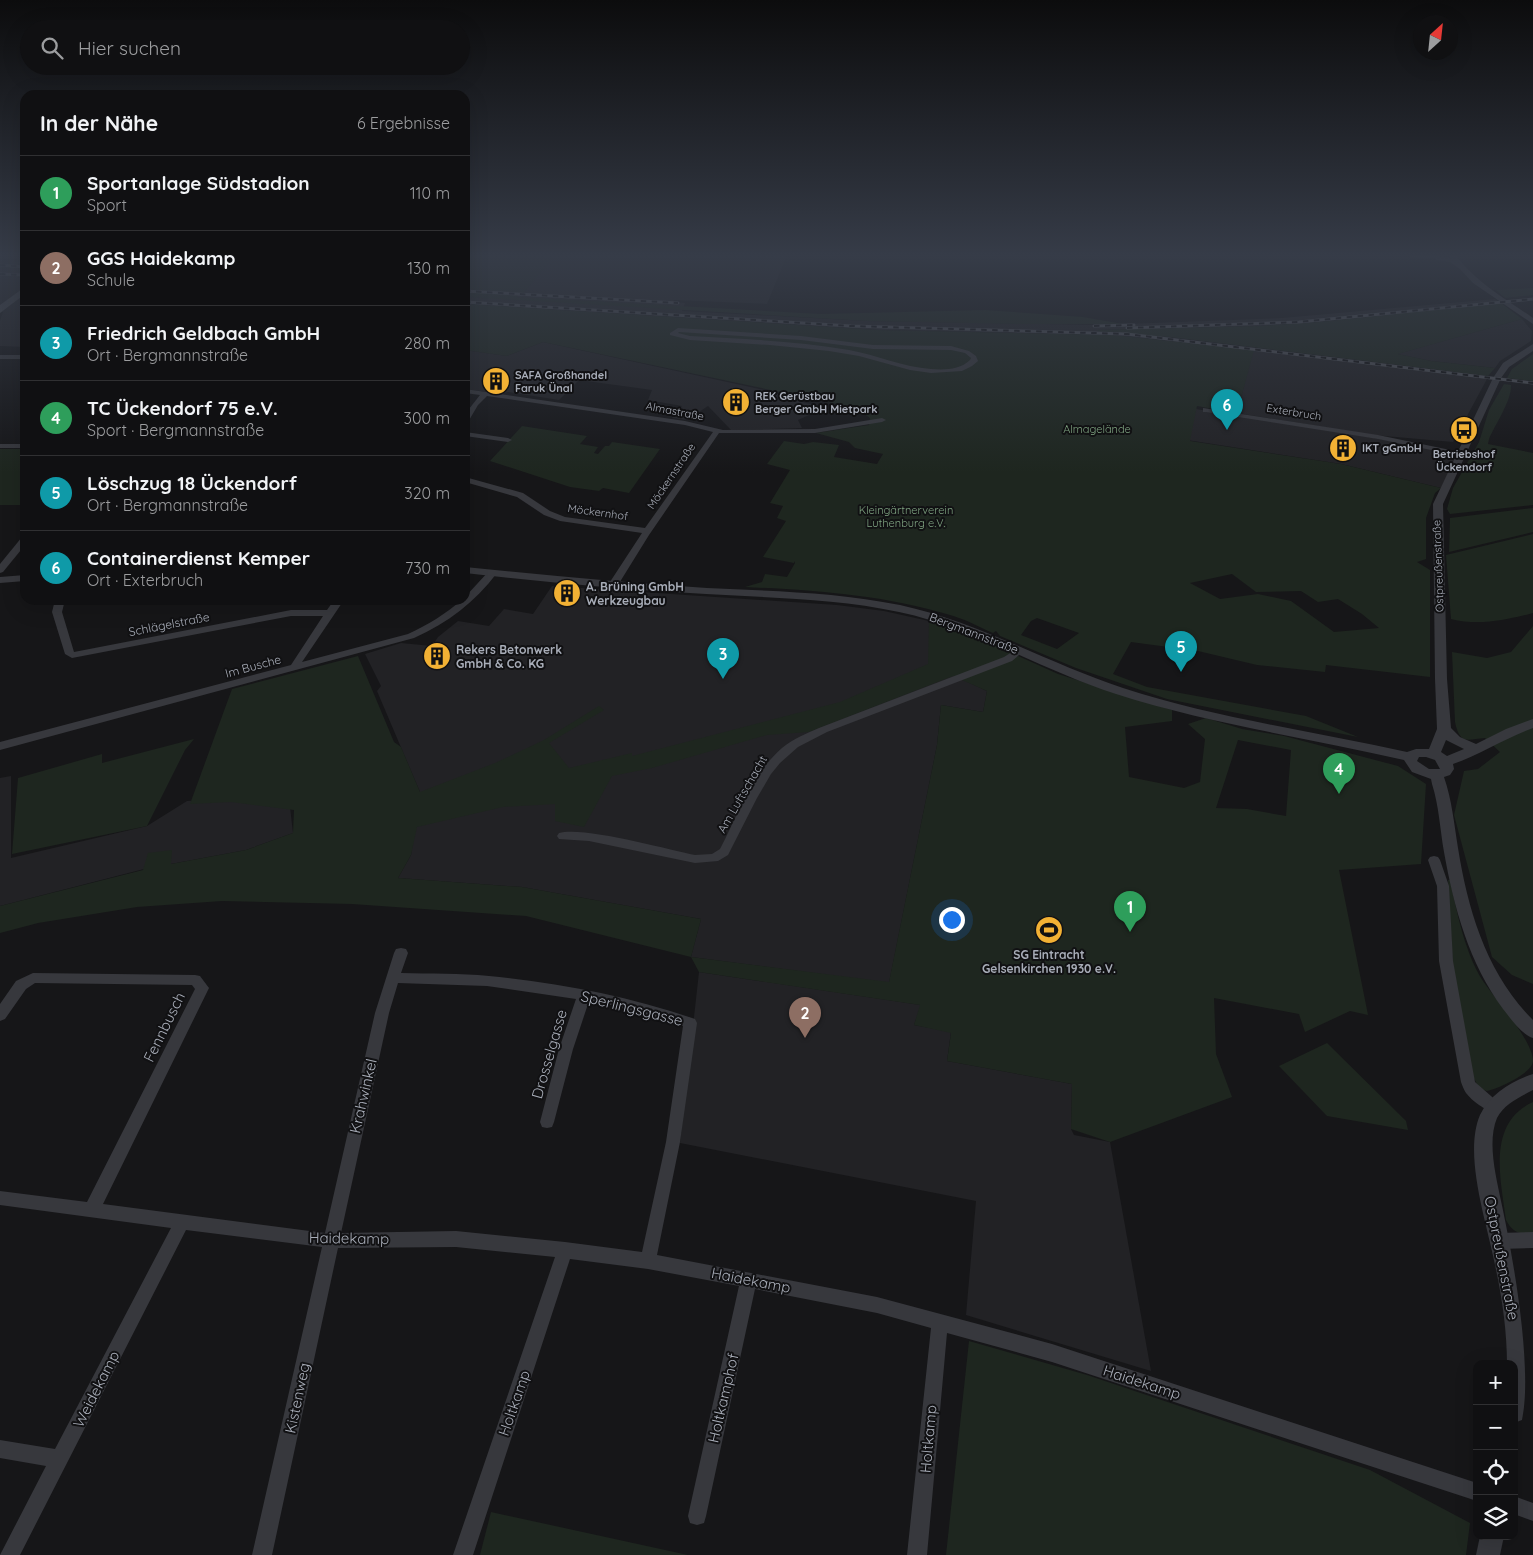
<!DOCTYPE html>
<html lang="de">
<meta charset="utf-8">
<style>
:root{--surface:#101012;--page:#19191b;--text:#f1f3f6;--muted:#9c9d9f;--line:#303032;--accent:#f2b134}
body{margin:0;font-family:Quicksand,sans-serif;background:var(--page);color:var(--text)}
.controls{position:absolute;right:15px;bottom:15px;display:grid;overflow:hidden;border-radius:10px;box-shadow:0 5px 20px #0002}
.controls button{width:45px;height:45px;display:grid;place-items:center;padding:0;border:0;border-bottom:1px solid var(--line);background:var(--surface);color:var(--text);font:25px sans-serif}
.compass{position:absolute;left:1413px;top:15px;width:45px;height:45px;border-radius:50%;background:var(--surface);box-shadow:0 5px 20px #0002;rotate:27deg}
.you{position:absolute;left:951px;top:919px;width:18px;height:18px;margin:-12px;border:4px solid #fff;border-radius:50%;background:#1a73e8;box-shadow:0 0 0 8px #1a73e833}
.badge{display:grid;place-items:center;width:32px;height:32px;border-radius:50%;background:var(--accent);color:#fff;font-size:16px;font-weight:700}
.pin{position:absolute;translate:-50% -41px;filter:drop-shadow(0 1px 2px #0008)}
.pin::after{content:'';position:absolute;top:26px;width:18px;height:15px;background:inherit;clip-path:polygon(0 0,100% 0,50% 100%)}
.list{margin:0;padding:0;list-style:none}
h2{display:flex;justify-content:space-between;align-items:center;height:65px;margin:0;padding:0 20px;font-size:21px}
h2 small{font-size:16px;font-weight:400;color:var(--muted)}
.list li{display:grid;grid-template-columns:32px 1fr auto;gap:15px;align-items:center;box-sizing:border-box;height:75px;padding:0 20px;border-top:1px solid var(--line)}
.list b{display:block;font-size:19px;white-space:nowrap}
.list p{margin:0;font-size:16px;white-space:nowrap;color:var(--muted)}
.list em{font-size:16px;font-style:normal;color:var(--muted)}
.icon{flex:none;width:28px;height:28px;fill:none;stroke:currentColor;stroke-width:2;stroke-linecap:round;stroke-linejoin:round}
.map{position:relative;flex:none;width:1533px;height:1555px;overflow:hidden}
.search{position:absolute;background:var(--surface);box-shadow:0 5px 20px #0002;left:20px;top:20px;width:450px;height:55px;display:flex;align-items:center;gap:12px;box-sizing:border-box;padding:0 18px;border-radius:28px;color:var(--muted);font-size:19px}
.panel{position:absolute;background:var(--surface);box-shadow:0 5px 20px #0002;left:20px;top:90px;width:450px;height:515px;border-radius:15px}
.map>svg:first-child{display:block}
.built{fill:#222225}
.green{fill:#1e261f;fill-rule:evenodd}
.lines{fill:none;stroke-linecap:round;stroke-linejoin:round}
.minor{fill:#37383d;fill-rule:evenodd}
.tertiary{fill:#37383d;fill-rule:evenodd}
.secondary{fill:#45474d;fill-rule:evenodd}
.rail-casing{stroke:#4a4c52;stroke-width:3}
.rail{stroke:#111113;stroke-width:2;stroke-dasharray:5.5;stroke-linecap:butt}
.labels{text-anchor:middle;dominant-baseline:central;stroke-width:4;stroke-linejoin:round;paint-order:stroke}
.far-poi-label{font-size:11px;font-weight:bold;fill:#a8adb8;stroke:#111113;text-anchor:start}
.far-street-label{font-size:11px;fill:#a8adb8;stroke:#111113}
.far-park-label{font-size:11px;fill:#7fa381;stroke:#111113}
.poi-label{font-size:12px;font-weight:bold;fill:#a8adb8;stroke:#111113;text-anchor:start}
.street-label{font-size:12px;fill:#a8adb8;stroke:#111113}
.near-street-label{font-size:15px;fill:#a8adb8;stroke:#111113}
</style>
<div class="map">
<svg width="1533" height="1555" viewBox="0 0 1533 1555">
<rect width="100%" height="100%" fill="#161618"/>
<g class="built">
<polygon points="555,255 787,255 767,304 674,300 673,302 685,303 682,311 867,321 1099,325 1282,318 1495,299 1501,303 1319,322 1260,326 1098,330 1533,381 1533,384 1487,379 1453,442 1373,435 1237,413 1253,350 1113,335 878,330 465,304 465,289 523,293"/>
<polygon points="0,260 25,262 25,347 0,346 0,321 3,312 0,312"/>
<polygon points="1522,319 1532,331 1531,341 1500,361 1495,368 1431,361 1397,354"/>
<polygon points="543,342 769,391 806,403 827,407 798,420 802,428 731,430 708,406 687,420 672,418 682,406 648,400 652,390 579,380 559,400 508,392 501,394 465,389 465,350 507,356"/>
<polygon points="1196,409 1374,438 1458,454 1441,488 1341,464 1187,440"/>
<polygon points="552,586 837,605 884,611 929,621 929,664 987,691 983,712 941,705 937,745 889,983 691,957 701,919 522,887 398,878 411,855 420,792 377,691 381,686 365,654 401,643 432,646 438,637 458,621 489,626 504,609 533,614"/>
<polygon points="11,776 11,858 147,826 187,801 229,799 290,807 293,833 246,850 144,869 0,906 0,778"/>
<polygon points="699,972 921,1005 914,1025 951,1032 947,1061 1072,1084 1071,1129 1074,1135 1110,1142 1151,1371 966,1315 976,1201 680,1143"/>
</g>
<g class="green">
<polygon points="465,255 555,255 523,294 465,289"/>
<polygon points="1533,288 1533,295 1505,298 1496,290"/>
<polygon points="465,292 518,295 517,297 821,314 985,310 1083,317 1123,324 1022,324 867,321 465,297"/>
<polygon points="1501,303 1522,319 1398,354 1431,361 1495,368 1488,376 1170,337 1099,332 1097,330 1260,326 1319,322"/>
<path d="M465,304L878,330L1113,335L1254,350L1237,413L1197,406L1190,441L1341,464L1441,488L1435,493L1426,518V559L1417,562L1430,570V677L1326,665L1325,672L1257,665L1198,651L1131,642L1113,674L1147,687L1306,716L1358,737L1167,699L1076,668L1000,636L996,631L993,633C979,627 965,619 950,615C884,595 814,590 745,587L762,582L765,574L787,577L795,563V561L794,563L763,557L786,521L777,518L783,506L770,503L790,470L767,464L784,441L804,444L813,442L839,445L834,457L877,464L883,454L855,448L849,442L816,433L869,425L870,418L856,408L543,342L507,356L465,350ZM1232,574L1256,592L1301,591L1318,602L1338,599L1362,614L1379,628L1334,632L1291,601L1258,594L1220,599L1190,583ZM1037,618L1079,633L1057,649L1021,635L1031,621Z"/>
<polygon points="1533,354 1533,381 1507,378 1512,369"/>
<path d="M1504,384L1511,385C1512,400 1495,425 1489,439L1488,444L1533,453V505L1450,514L1447,509L1453,488L1479,442L1489,410Z"/>
<polygon points="522,426 587,436 580,444 598,447 594,453 598,454 605,446 609,446 612,442 660,449 629,493 603,488 599,491 570,487 490,461"/>
<rect x="0" y="449" width="25" height="56"/>
<polygon points="1533,508 1533,532 1449,552 1450,518"/>
<path d="M1533,534V613C1506,620 1479,626 1451,619L1446,555Z"/>
<path d="M929,621L983,640L1058,674L1172,710V721L1125,727L1129,777L1184,788L1200,782L1205,739L1188,724L1206,718L1242,729L1284,736L1398,766L1426,784L1421,864L1339,870L1368,1015L1350,1011L1305,1032L1299,1014L1214,998L1216,1054L1232,1097L1110,1142L1071,1129L1072,1084L947,1061L951,1033L914,1025L920,1005L699,972L691,957L526,916L352,904L222,901L137,907L38,923L0,933V906L143,870L148,853L172,850L171,864L246,850L293,833L294,810L231,802L190,804L232,689L358,656L394,742L401,747L420,792L495,763L544,740L599,706L604,710L549,743L569,768L632,753V756L840,702L928,664ZM953,676L987,691L983,712L941,705L937,745L889,982L691,957L701,919L522,887L398,878L411,855L417,827L503,807L555,804V821L584,827L612,776L652,768L767,735L809,732ZM1238,740L1291,750L1286,816L1247,809L1216,808Z"/>
<path d="M1533,626V984L1512,975L1492,957L1454,815L1464,771L1478,769L1500,752L1485,738C1468,739 1460,746 1455,722L1452,652L1487,658L1511,652Z"/>
<polygon points="194,739 185,750 147,826 12,854 18,778 102,754 102,763"/>
<path d="M1448,880H1450C1457,912 1464,949 1481,978C1494,998 1533,1040 1533,1061C1532,1074 1499,1088 1487,1091L1480,1089L1473,1077L1453,969Z"/>
<polygon points="1327,1043 1406,1121 1408,1130 1327,1116 1279,1066"/>
<path d="M1533,1102V1233C1521,1236 1512,1232 1506,1220C1501,1181 1486,1123 1533,1102Z"/>
<polygon points="969,1341 1087,1375 1370,1470 1470,1523 1466,1555 946,1555"/>
<polygon points="491,1512 688,1555 480,1555"/>
</g>
<g class="lines">
<g class="minor">
<polygon points="1409,255 1437,255 1438,256 1435,258 1412,257"/>
<path d="M678,328L801,336L873,345L951,346L969,351L976,356L978,361L972,366L962,371L931,373L910,370L859,356L829,351L770,345L690,340L670,335V333ZM679,332L801,340L873,349L951,350L965,353L971,358L970,360C960,370 944,370 931,369C903,367 877,355 849,350C797,341 743,339 690,336L678,333Z"/>
<rect x="0" y="355" width="25" height="4"/>
<polygon points="465,389 685,421 723,430 815,429 882,418 886,420 882,422 815,433 719,433 649,535 618,585 613,588 608,585 642,533 560,521 544,515 517,497 465,482 465,477 523,493 550,511 565,517 645,528 713,432 685,425 487,396 478,405 468,422 465,422 465,414 480,395 465,393"/>
<polygon points="1203,408 1378,435 1460,452 1464,454 1460,456 1378,439 1206,412 1203,412"/>
<polygon points="465,432 508,438 512,440 508,442 465,436"/>
<rect x="0" y="444" width="25" height="4"/>
<polygon points="25,536 25,545 3,572 0,573 0,564 22,537"/>
<path d="M492,570L497,573C475,602 448,623 414,638L0,750V742L291,665L323,616H291L72,658L65,654L52,612L55,600H65L62,612L74,652L291,610H327L334,600H344L302,662L408,634C428,625 445,614 462,600H465V597L489,571Z"/>
<path d="M1020,647L1025,650L1012,661L827,732L798,747L780,763L771,774L757,798L728,855L718,861L695,863L589,841L559,839L557,836L559,833C583,826 666,849 695,855L712,854L720,849C738,815 752,774 782,748C793,739 807,733 819,728L1004,657Z"/>
<path d="M1434,856L1438,857L1440,860L1449,886L1453,961L1475,1082L1499,1103L1501,1107L1499,1111C1490,1115 1472,1101 1466,1093C1464,1090 1462,1085 1461,1082L1439,961L1437,886L1428,860L1430,857Z"/>
<path d="M401,948L406,949L408,953L401,973C430,974 460,973 489,976C559,983 628,996 695,1019L697,1023L680,1142L657,1255L877,1297L1052,1344L1477,1483V1501L1052,1362L947,1333L927,1555H907L931,1328L877,1313L755,1289L706,1516L704,1523L697,1525L690,1523L688,1516L739,1286L648,1269L570,1259L473,1555H453L555,1257L456,1247L338,1248L272,1555H252L322,1247L186,1230L20,1555H0L46,1466L0,1458V1440L55,1449L171,1228L0,1205V1191L87,1202L195,989L192,985L35,983L26,989L5,1019L0,1021V1004L16,981L33,973L195,975L200,976L209,988L103,1204L325,1233L375,1013L394,953L396,949ZM398,983L487,986L576,999L559,1049L540,1122L542,1127L547,1128L552,1127L554,1122L573,1049L589,1001L604,1003L683,1026L666,1142L642,1252L565,1242L456,1231L341,1233L389,1013Z"/>
<polygon points="1533,1232 1533,1248 1499,1249 1493,1246 1491,1241 1493,1236 1499,1233"/>
<polygon points="1514,1496 1533,1503 1533,1521 1514,1514"/>
</g>
<g class="tertiary">
<path d="M1431,255L1450,258V255H1456C1473,280 1507,300 1533,318V324L1473,283L1460,269L1450,262L1436,260Z"/>
<path d="M1533,344V351L1509,367L1501,378L1443,504L1447,679L1451,728L1460,737L1476,744L1506,729L1533,719V728C1505,738 1481,754 1453,764L1454,769L1450,775L1444,777C1452,800 1454,824 1458,848C1468,911 1487,974 1533,1020V1038C1521,1034 1511,1019 1503,1009C1469,963 1454,908 1444,852C1440,829 1439,806 1432,784L1431,779L1412,772L1404,760C1308,738 1210,724 1116,694C1042,670 975,628 899,612C835,598 771,598 706,594C626,590 545,582 465,573V567C545,575 626,583 707,588C772,591 836,592 900,605C978,622 1048,663 1123,688C1215,718 1313,731 1407,752L1416,749H1429L1437,729L1435,679L1433,504L1493,378L1503,363ZM1446,740L1464,749L1447,756L1441,752ZM1426,757L1435,760L1440,769H1429L1417,761L1419,757Z"/>
<polygon points="25,575 25,581 0,583 0,577"/>
<path d="M1533,1074V1090C1520,1097 1504,1104 1497,1118C1487,1142 1496,1176 1501,1201C1513,1256 1533,1368 1522,1420L1514,1423V1364H1507C1507,1331 1502,1297 1495,1265C1487,1223 1463,1155 1480,1115C1490,1094 1512,1081 1533,1074Z"/>
<polygon points="1480,1536 1504,1536 1500,1555 1476,1555"/>
</g>
<polygon class="secondary" points="25,287 25,294 0,313 0,305"/>
<g class="rail-casing">
<g id="rail">
<polyline points="0,265 25,267"/>
<polyline points="0,274 25,275"/>
<polyline points="465,291 678,303"/>
<polyline points="465,302 851,326 1127,334 1533,383"/>
<polyline points="1094,326 1134,325"/>
<polyline points="1127,328 1299,322 1533,299"/>
</g>
</g>
<use href="#rail" class="rail"/>
</g>
<linearGradient id="sky" x2="0" y2="1"><stop stop-color="#0c0c0d"/><stop offset="0.54" stop-color="#363c48"/><stop offset="1" stop-color="#363c48" stop-opacity="0"/></linearGradient>
<rect width="1533" height="473" fill="url(#sky)"/>
<defs>
<g id="building-disc" transform="scale(1.4375)"><circle r="9.5" fill="#f2b134" stroke="#111113"/><path d="M-4-6H4V6H1V3H-1V6H-4ZM-2.5-4.3h1.7v1.8h-1.7ZM.8-4.3h1.7v1.8H.8ZM-2.5-1h1.7V.8h-1.7ZM.8-1h1.7V.8H.8Z" fill="#111"/></g>
<g id="bus-disc" transform="scale(1.4375)"><circle r="9.5" fill="#f2b134" stroke="#111113"/><path d="M-5-6H5V4H4V6H2V4H-2V6H-4V4H-5ZM-3.5-4V0h7V-4ZM-3.5 1.2v1.5H-2V1.2ZM2 1.2v1.5H3.5V1.2Z" fill="#111"/></g>
<g id="stadium-disc" transform="scale(1.4375)"><circle r="9.5" fill="#f2b134" stroke="#111113"/><path d="M0-5a6.5 5 0 1 0 0 10a6.5 5 0 1 0 0-10ZM-3.5-1.8h7v3.6h-7Z" fill="#111"/></g>
</defs>
<g fill-rule="evenodd">
<use href="#building-disc" x="496" y="381"/>
<use href="#building-disc" x="736" y="402"/>
<use href="#bus-disc" x="1464" y="430"/>
<use href="#building-disc" x="1343" y="448"/>
<use href="#building-disc" x="567" y="593"/>
<use href="#building-disc" x="437" y="656"/>
<use href="#stadium-disc" x="1049" y="930"/>
</g>
<g class="labels">
<g class="far-poi-label">
<text x="515" y="375">SAFA Großhandel<tspan x="515" dy="13">Faruk Ünal</tspan></text>
<text x="755" y="396">REK Gerüstbau<tspan x="755" dy="13">Berger GmbH Mietpark</tspan></text>
<text x="1362" y="448">IKT gGmbH</text>
<text x="1464" y="454" text-anchor="middle">Betriebshof<tspan x="1464" dy="13">Ückendorf</tspan></text>
</g>
<g class="far-street-label">
<text transform="translate(675 411) rotate(11)">Almastraße</text>
<text transform="translate(1294 412) rotate(9)">Exterbruch</text>
<text transform="translate(671 476) rotate(-56)">Möckernstraße</text>
<text transform="translate(598 512) rotate(8)">Möckernhof</text>
<text transform="translate(1438 566) rotate(-92)">Ostpreußenstraße</text>
</g>
<g class="far-park-label">
<text x="1097" y="429">Almagelände</text>
<text x="906" y="510">Kleingärtnerverein<tspan x="906" dy="13">Luthenburg e.V.</tspan></text>
</g>
<g class="poi-label">
<text x="586" y="586">A. Brüning GmbH<tspan x="586" dy="14">Werkzeugbau</tspan></text>
<text x="456" y="649">Rekers Betonwerk<tspan x="456" dy="14">GmbH &amp; Co. KG</tspan></text>
<text x="1049" y="954" text-anchor="middle">SG Eintracht<tspan x="1049" dy="14">Gelsenkirchen 1930 e.V.</tspan></text>
</g>
<g class="street-label">
<text transform="translate(169 624) rotate(-11)">Schlägelstraße</text>
<text transform="translate(974 633) rotate(21)">Bergmannstraße</text>
<text transform="translate(253 666) rotate(-15)">Im Busche</text>
<text transform="translate(742 794) rotate(-60)">Am Luftschacht</text>
</g>
<g class="near-street-label">
<text transform="translate(632 1008) rotate(14)">Sperlingsgasse</text>
<text transform="translate(164 1027) rotate(-64)">Fennbusch</text>
<text transform="translate(549 1054) rotate(-74)">Drosselgasse</text>
<text transform="translate(363 1096) rotate(-77)">Krahwinkel</text>
<text transform="translate(349 1238) rotate(1)">Haidekamp</text>
<text transform="translate(1502 1258) rotate(79)">Ostpreußenstraße</text>
<text transform="translate(751 1280) rotate(11)">Haidekamp</text>
<text transform="translate(1142 1382) rotate(18)">Haidekamp</text>
<text transform="translate(96 1389) rotate(-63)">Weidekamp</text>
<text transform="translate(297 1398) rotate(-78)">Kistenweg</text>
<text transform="translate(723 1398) rotate(-77)">Holtkamphof</text>
<text transform="translate(514 1403) rotate(-71)">Holtkamp</text>
<text transform="translate(928 1439) rotate(-85)">Holtkamp</text>
</g>
</g>
</svg>
<div class="controls">
<button>+</button>
<button>−</button>
<button><svg class="icon" aria-label="locate" viewBox="0 0 24 24"><circle cx="12" cy="12" r="6"/><path d="M12 2v4M12 18v4M2 12h4M18 12h4"/></svg></button>
<button><svg class="icon" aria-label="layers" viewBox="0 0 24 24"><path d="M12 4l9 5-9 5-9-5zM3 14l9 5 9-5"/></svg></button>
</div>
<svg class="compass" viewBox="-18 -18 36 36"><path d="M0-13l5 13h-10z" fill="#e53935"/><path d="M0 13l5-13h-10z" fill="#9c9d9f"/></svg>
<div class="you"></div>
<div class="pin badge" style="left:1130px;top:932px;background:#2e9e5b">1</div>
<div class="pin badge" style="left:805px;top:1038px;background:#8d6e63">2</div>
<div class="pin badge" style="left:723px;top:679px;background:#0f9aa8">3</div>
<div class="pin badge" style="left:1339px;top:794px;background:#2e9e5b">4</div>
<div class="pin badge" style="left:1181px;top:672px;background:#0f9aa8">5</div>
<div class="pin badge" style="left:1227px;top:430px;background:#0f9aa8">6</div>
<div class="search"><svg class="icon" aria-label="search" viewBox="0 0 24 24"><circle cx="10" cy="10" r="6"/><path d="M15 15l6 6"/></svg>Hier suchen</div>
<section class="panel">
<h2>In der Nähe<small>6 Ergebnisse</small></h2>
<ul class="list">
<li><span class="badge" style="background:#2e9e5b">1</span><div><b>Sportanlage Südstadion</b><p>Sport</p></div><em>110 m</em></li>
<li><span class="badge" style="background:#8d6e63">2</span><div><b>GGS Haidekamp</b><p>Schule</p></div><em>130 m</em></li>
<li><span class="badge" style="background:#0f9aa8">3</span><div><b>Friedrich Geldbach GmbH</b><p>Ort · Bergmannstraße</p></div><em>280 m</em></li>
<li><span class="badge" style="background:#2e9e5b">4</span><div><b>TC Ückendorf 75 e.V.</b><p>Sport · Bergmannstraße</p></div><em>300 m</em></li>
<li><span class="badge" style="background:#0f9aa8">5</span><div><b>Löschzug 18 Ückendorf</b><p>Ort · Bergmannstraße</p></div><em>320 m</em></li>
<li><span class="badge" style="background:#0f9aa8">6</span><div><b>Containerdienst Kemper</b><p>Ort · Exterbruch</p></div><em>730 m</em></li>
</ul>
</section>
</div>
